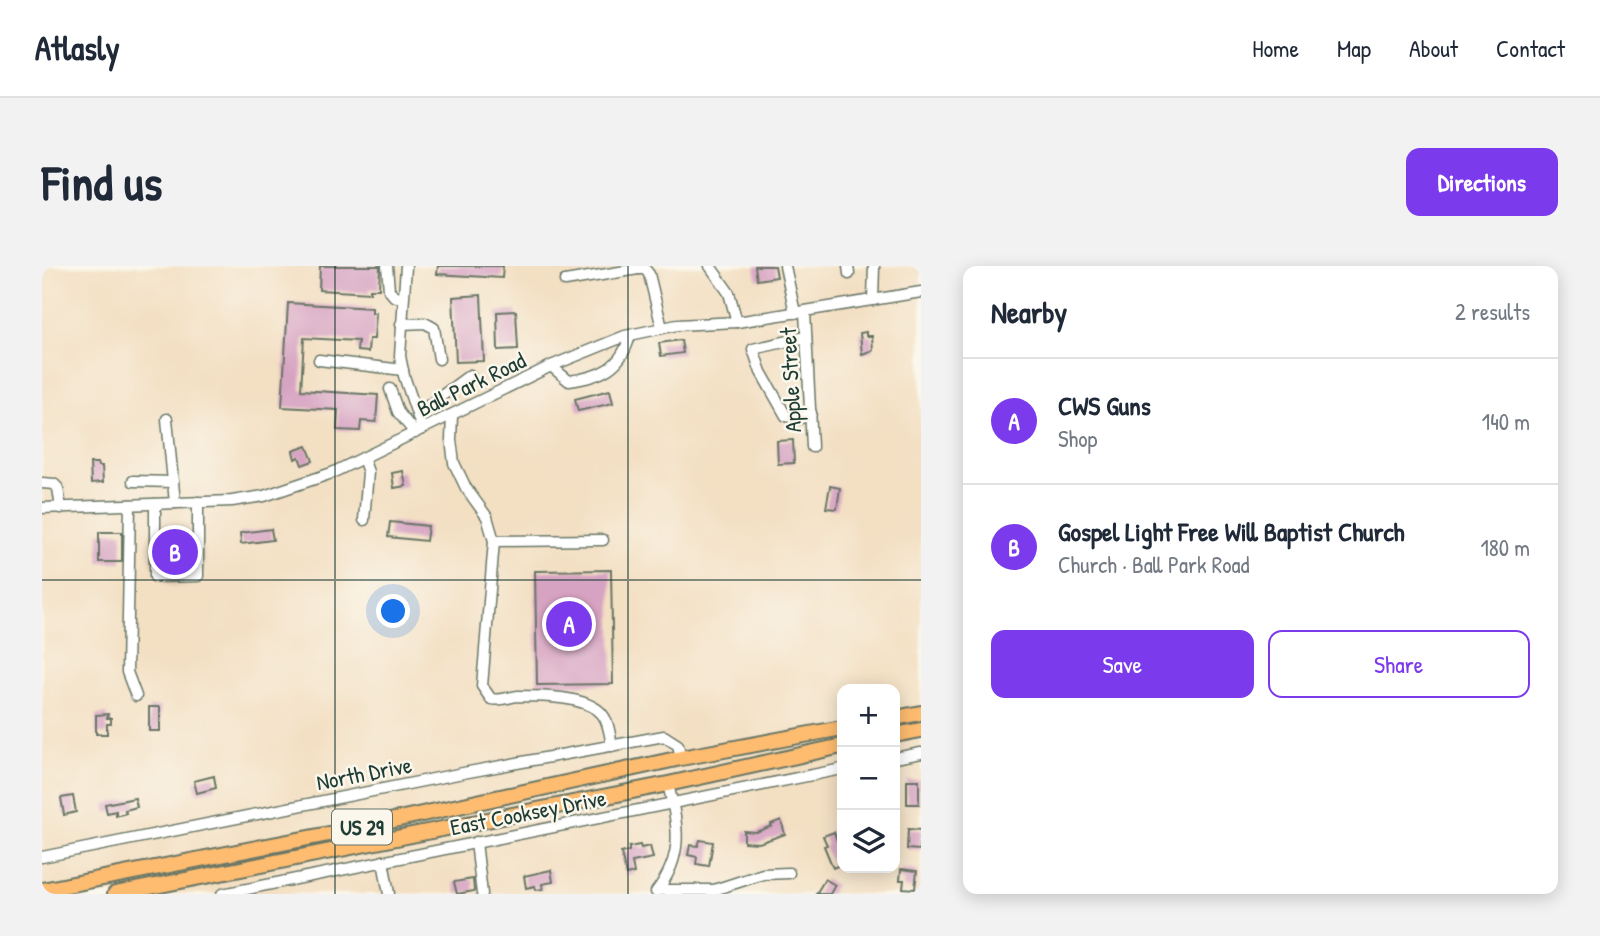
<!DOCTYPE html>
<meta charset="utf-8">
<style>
:root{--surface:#fff;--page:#f2f2f3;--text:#1f2937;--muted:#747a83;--line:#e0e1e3;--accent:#7c3aed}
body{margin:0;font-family:"Patrick Hand",sans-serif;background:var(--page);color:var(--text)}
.controls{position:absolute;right:21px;bottom:21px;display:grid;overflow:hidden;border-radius:14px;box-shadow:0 4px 18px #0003}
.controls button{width:63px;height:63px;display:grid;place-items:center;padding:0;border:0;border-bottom:2px solid var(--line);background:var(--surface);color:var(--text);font:35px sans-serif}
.you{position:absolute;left:352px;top:346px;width:24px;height:24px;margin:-18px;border:5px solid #fff;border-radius:50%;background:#1a73e8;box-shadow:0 0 0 10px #1a73e833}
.badge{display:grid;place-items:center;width:46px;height:46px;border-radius:50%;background:var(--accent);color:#fff;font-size:23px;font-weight:700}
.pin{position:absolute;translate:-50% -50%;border:4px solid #fff;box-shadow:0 2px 7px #0006}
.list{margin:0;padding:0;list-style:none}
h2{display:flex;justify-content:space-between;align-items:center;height:91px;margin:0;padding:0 28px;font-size:30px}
h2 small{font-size:23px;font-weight:400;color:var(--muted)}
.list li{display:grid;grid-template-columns:46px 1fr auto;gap:21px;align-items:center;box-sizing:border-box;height:126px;padding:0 28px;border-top:2px solid var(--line)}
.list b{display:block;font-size:26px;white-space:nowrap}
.list p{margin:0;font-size:23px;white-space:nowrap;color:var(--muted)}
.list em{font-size:23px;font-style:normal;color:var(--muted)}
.actions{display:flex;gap:14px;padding:21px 28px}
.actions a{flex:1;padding:16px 0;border:2px solid var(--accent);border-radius:14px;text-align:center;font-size:24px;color:var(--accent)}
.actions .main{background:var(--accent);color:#fff}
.icon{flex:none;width:38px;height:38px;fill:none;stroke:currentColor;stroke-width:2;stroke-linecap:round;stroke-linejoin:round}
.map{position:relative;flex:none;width:879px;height:628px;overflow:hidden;border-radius:14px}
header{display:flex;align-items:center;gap:42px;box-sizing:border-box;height:98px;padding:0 35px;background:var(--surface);border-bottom:2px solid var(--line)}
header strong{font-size:33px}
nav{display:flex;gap:38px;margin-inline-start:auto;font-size:24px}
.intro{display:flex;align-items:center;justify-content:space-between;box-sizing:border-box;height:168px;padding:0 42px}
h1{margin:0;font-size:49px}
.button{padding:18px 32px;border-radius:14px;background:var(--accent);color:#fff;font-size:24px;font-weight:700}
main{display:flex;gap:42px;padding:0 42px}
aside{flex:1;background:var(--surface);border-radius:14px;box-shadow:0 4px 18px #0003}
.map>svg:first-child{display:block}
.building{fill:#d7a3c2}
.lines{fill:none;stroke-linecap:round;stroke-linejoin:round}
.minor-casing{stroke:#697666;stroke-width:13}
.highway-casing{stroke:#697666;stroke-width:18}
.minor{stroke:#fff;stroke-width:10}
.highway{stroke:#febc70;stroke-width:14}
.grid{fill:none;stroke:#1f3d34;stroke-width:2;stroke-opacity:0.55}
.labels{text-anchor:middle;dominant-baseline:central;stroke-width:5;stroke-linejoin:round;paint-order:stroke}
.shield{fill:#fbf7ec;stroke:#61756b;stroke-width:2}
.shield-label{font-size:21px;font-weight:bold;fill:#1f3d34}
.street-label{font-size:23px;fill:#1f3d34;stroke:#fbf7ec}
</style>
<header>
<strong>Atlasly</strong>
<nav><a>Home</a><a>Map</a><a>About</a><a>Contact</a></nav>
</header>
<div class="intro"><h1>Find us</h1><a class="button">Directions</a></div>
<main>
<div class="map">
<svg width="879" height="628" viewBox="0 0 879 628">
<rect width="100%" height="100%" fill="#fbf7ec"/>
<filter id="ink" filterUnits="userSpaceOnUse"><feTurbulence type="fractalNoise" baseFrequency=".0143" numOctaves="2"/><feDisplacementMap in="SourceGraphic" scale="14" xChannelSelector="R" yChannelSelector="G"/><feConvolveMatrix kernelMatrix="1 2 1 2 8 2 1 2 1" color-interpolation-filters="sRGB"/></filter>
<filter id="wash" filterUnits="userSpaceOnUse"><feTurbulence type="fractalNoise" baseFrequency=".00686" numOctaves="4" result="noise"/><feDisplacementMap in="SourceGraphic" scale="28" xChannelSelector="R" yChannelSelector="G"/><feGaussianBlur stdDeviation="1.57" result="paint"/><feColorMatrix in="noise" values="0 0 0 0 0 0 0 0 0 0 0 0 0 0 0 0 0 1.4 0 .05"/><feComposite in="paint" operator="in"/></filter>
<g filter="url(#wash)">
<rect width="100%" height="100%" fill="#f3dfc2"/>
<g id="blocks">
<g class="building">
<polygon points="278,0 338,0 337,23 328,23 328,27 277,24"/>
<polygon points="396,0 461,0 460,12 395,8"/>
<polygon points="713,0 733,0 735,11 715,14"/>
<polygon points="439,29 442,95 414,96 411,31"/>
<polygon points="246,37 330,42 330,47 334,47 332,73 327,73 326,86 315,85 316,75 262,72 259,124 336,129 334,156 319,155 318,165 295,164 296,144 240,141"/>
<polygon points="474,45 476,83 456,84 455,46"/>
<polygon points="824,66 824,70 830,70 831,84 820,88 818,67"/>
<polygon points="639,74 641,87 619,90 617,77"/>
<polygon points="568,124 571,137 536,145 533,133"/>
<polygon points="751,174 752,197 736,198 735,175"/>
<polygon points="265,180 271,195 260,199 257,191 253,193 251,185"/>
<polygon points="48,197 56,197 57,200 60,200 61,216 49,217"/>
<polygon points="361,205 364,220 352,222 350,207"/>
<polygon points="788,220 798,222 795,243 784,242"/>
<polygon points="348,256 386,260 384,275 346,271"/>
<polygon points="229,263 231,274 199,278 198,267"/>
<rect x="57" y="266" width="23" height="30"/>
<rect x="126" y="267" width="14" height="36"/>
<polygon points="569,304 571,418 495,419 493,305"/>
<rect x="107" y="441" width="11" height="24"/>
<polygon points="66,448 65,452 69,452 69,458 65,458 65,468 54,468 54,449"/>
<polygon points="172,510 174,522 155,527 152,515"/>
<rect x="865" y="514" width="12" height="24"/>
<polygon points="31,530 34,546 22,549 19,532"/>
<polygon points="93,532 95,541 83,544 84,547 74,550 74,545 65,547 63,538"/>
<polygon points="739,554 743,568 717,577 702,576 702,565 714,566 730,560 729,558"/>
<polygon points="866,563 879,564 878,584 865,583"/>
<polygon points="792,566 795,575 800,573 800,585 797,587 800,598 791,602 782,580 785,579 781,570"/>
<polygon points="658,574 671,576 667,600 654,598 655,591 646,589 648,579 656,580"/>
<polygon points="598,579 599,582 608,580 611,592 590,596 592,607 584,609 579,587 587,585 587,581"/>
<polygon points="859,603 875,605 873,623 861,622 862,614 858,614"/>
<polygon points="509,604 511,616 500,618 501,623 494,624 493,620 484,622 482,610"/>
<polygon points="431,613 432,625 415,628 412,616"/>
<polygon points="783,613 793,619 788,628 774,628"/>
</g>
</g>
</g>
<g filter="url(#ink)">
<use href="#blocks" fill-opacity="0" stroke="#697666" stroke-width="2"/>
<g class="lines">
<g class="minor-casing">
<g id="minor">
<polyline points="345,0 347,24 352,30 361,33"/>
<polyline points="364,0 358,90 362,110 380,163"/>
<polyline points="595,0 596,3 603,3 607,8 620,62"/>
<polyline points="668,0 687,27 695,56"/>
<polyline points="743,0 753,47"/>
<polyline points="806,0 807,8"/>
<polyline points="523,15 596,3"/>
<polyline points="831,34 832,0"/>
<polyline points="763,46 770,181"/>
<polyline points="359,58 383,57 392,62 397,93"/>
<polyline points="764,71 711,83 719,106 744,150 757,153 769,147"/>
<polyline points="277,94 361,104"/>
<path d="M509,100L527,115C558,111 580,102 588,69"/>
<polyline points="348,123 356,146 373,167"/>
<polyline points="375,148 428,109"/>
<path d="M410,149L409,174L412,197L424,222L445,251L452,275L440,420L449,433C459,435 466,431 476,430C499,430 545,430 560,448C567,456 568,470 570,480"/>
<polyline points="125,153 133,237"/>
<polyline points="321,192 326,206 322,254"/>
<polyline points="91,215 131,216"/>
<polyline points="0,217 12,218 16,222 19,242"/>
<polyline points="113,238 113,311 156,310 156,236"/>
<polyline points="88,239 85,406 94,430"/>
<polyline points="0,242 190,235 222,230 290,207 509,100 583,70 635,59 695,56 879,26"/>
<polyline points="452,275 561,274"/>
<polyline points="853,492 879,487"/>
<polyline points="434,576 440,628"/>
<polyline points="0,591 421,507 622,470 636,479 639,492"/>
<polyline points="341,595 347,628"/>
<polyline points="616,624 672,624 721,608 747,607"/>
<path d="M614,626C643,589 636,560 626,518"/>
<polyline points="180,628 800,503"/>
</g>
</g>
<g class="highway-casing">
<g id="highway">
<polyline points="853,452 879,447"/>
<polyline points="853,469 879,464"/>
<polyline points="0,624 292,567 639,492 800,462"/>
<polyline points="73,628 626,518 800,480"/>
</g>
</g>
<use href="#minor" class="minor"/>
<use href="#highway" class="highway"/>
</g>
</g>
<path class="grid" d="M293,0V628M586,0V628M0,314H879"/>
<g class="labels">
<rect class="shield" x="290" y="543.5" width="60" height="35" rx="5"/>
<g class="shield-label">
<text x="320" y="561">US 29</text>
</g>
<g class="street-label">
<text transform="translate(748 114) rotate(-93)">Apple Street</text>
<text transform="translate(429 118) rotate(-26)">Ball Park Road</text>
<text transform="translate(322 507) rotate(-11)">North Drive</text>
<text transform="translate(486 546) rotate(-11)">East Cooksey Drive</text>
</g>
</g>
</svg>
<div class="controls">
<button>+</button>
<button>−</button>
<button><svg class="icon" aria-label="layers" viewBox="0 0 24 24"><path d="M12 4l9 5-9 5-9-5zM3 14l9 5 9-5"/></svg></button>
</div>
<div class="you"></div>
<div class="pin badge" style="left:527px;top:358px">A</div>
<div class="pin badge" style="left:133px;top:286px">B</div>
</div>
<aside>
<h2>Nearby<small>2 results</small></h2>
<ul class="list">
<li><span class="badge">A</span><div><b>CWS Guns</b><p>Shop</p></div><em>140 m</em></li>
<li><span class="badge">B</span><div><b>Gospel Light Free Will Baptist Church</b><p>Church · Ball Park Road</p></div><em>180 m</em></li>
</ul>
<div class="actions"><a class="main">Save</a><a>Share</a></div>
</aside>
</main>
